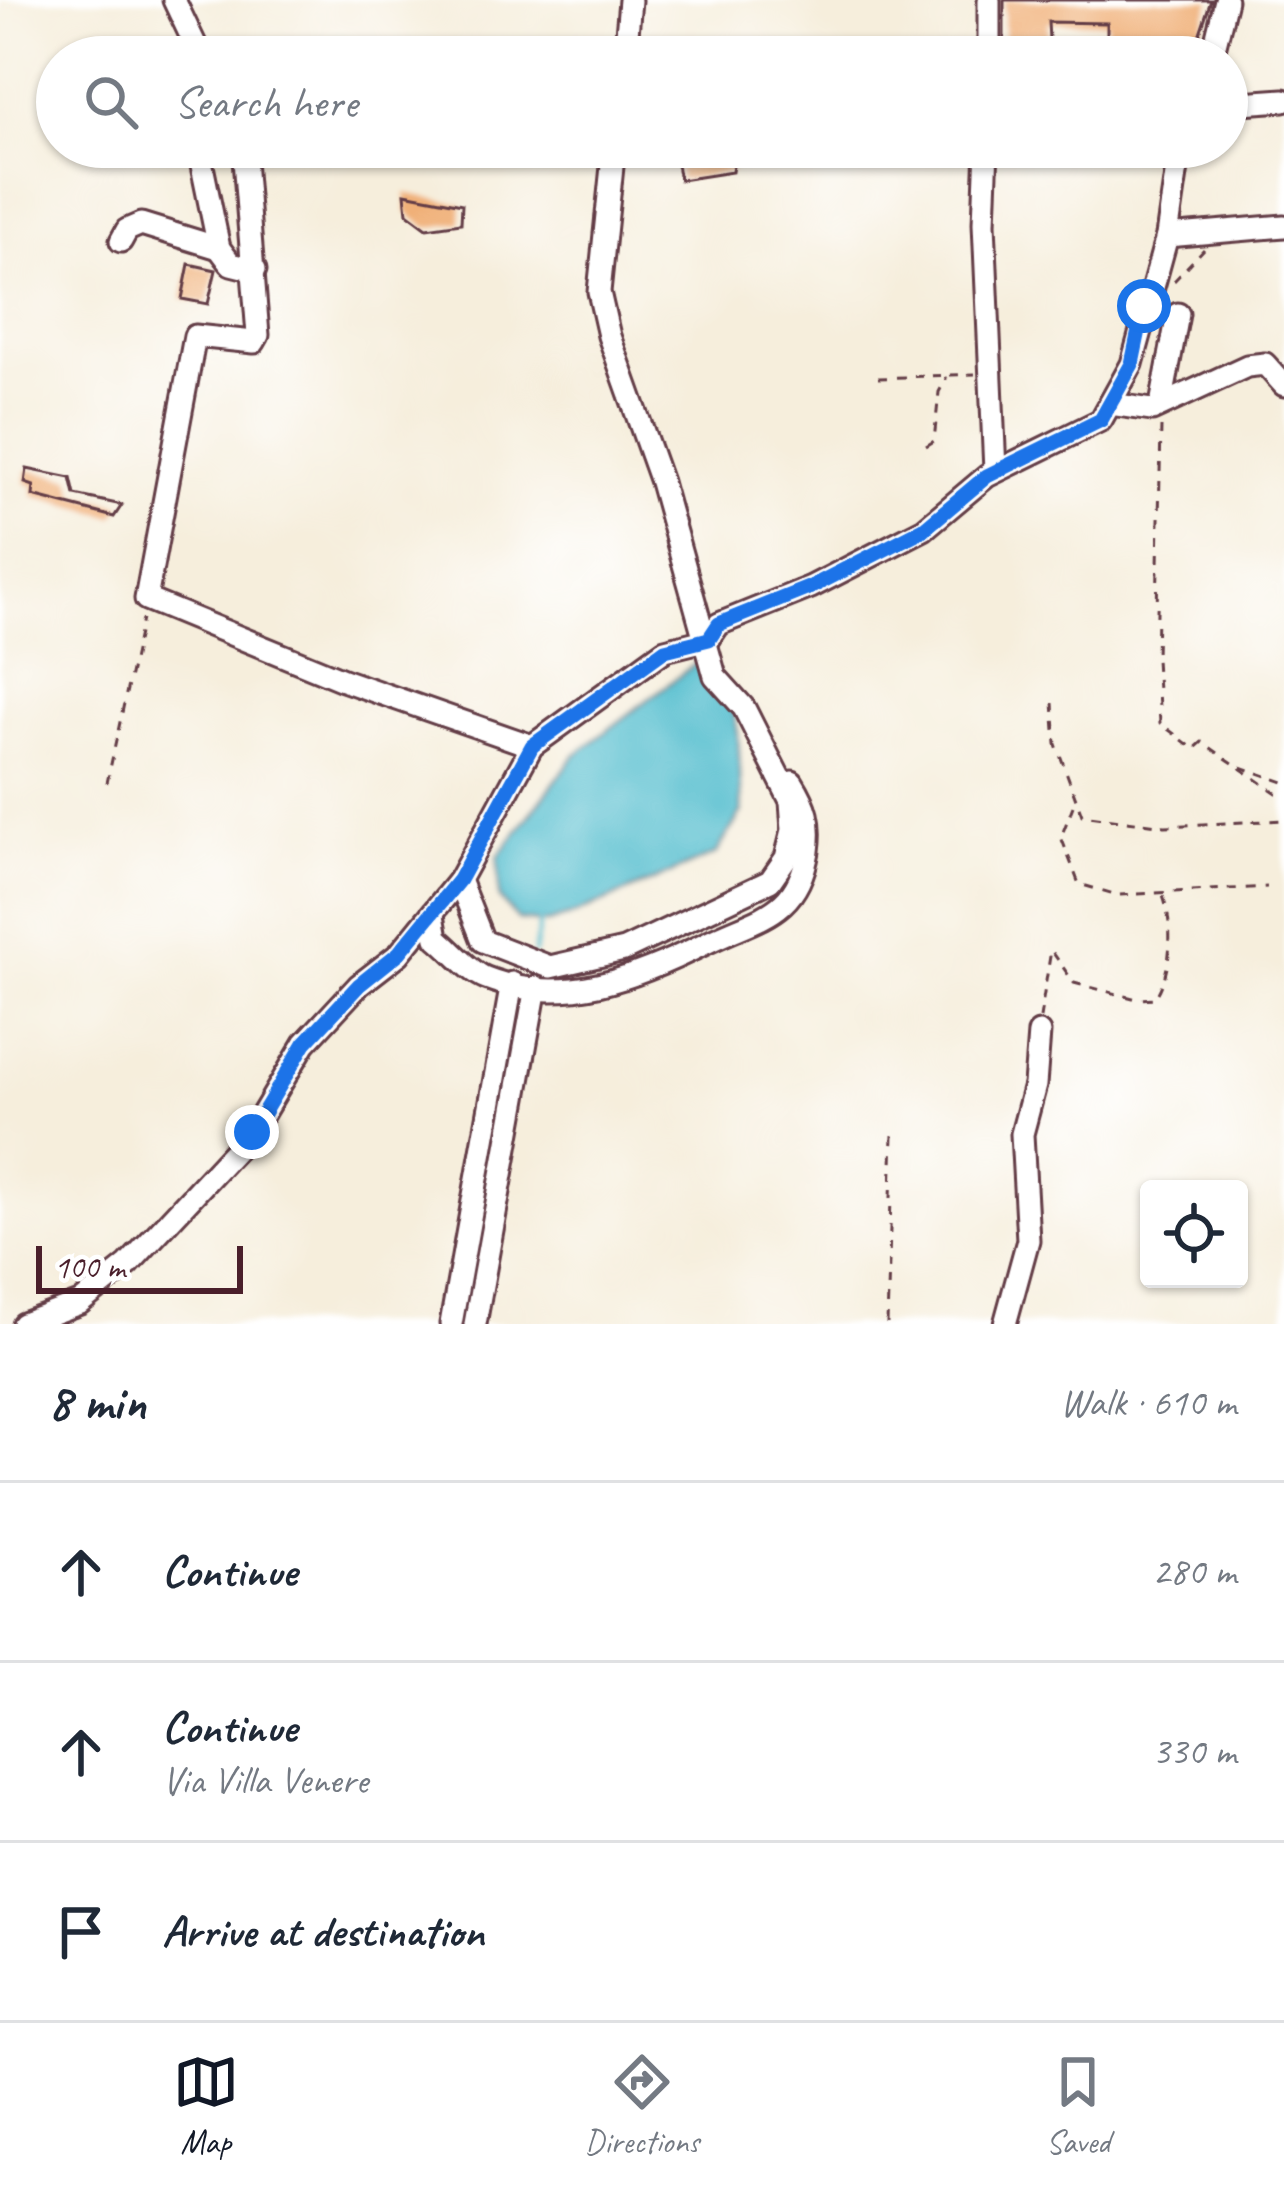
<!DOCTYPE html>
<meta charset="utf-8">
<style>
:root{--surface:#fff;--page:#f2f2f3;--text:#1f2937;--muted:#747a83;--line:#e0e1e3;--accent:#111827}
body{margin:0;font-family:Caveat,sans-serif;background:var(--page);color:var(--text)}
.controls{position:absolute;right:36px;bottom:36px;display:grid;overflow:hidden;border-radius:12px;box-shadow:0 3px 9px #0004}
.controls button{width:108px;height:108px;display:grid;place-items:center;padding:0;border:0;border-bottom:3px solid var(--line);background:var(--surface);color:var(--text);font:60px sans-serif}
.scale{position:absolute;left:36px;bottom:30px;width:207px;box-sizing:border-box;padding-left:12px;border:6px solid #4a1f2b;border-top:0;font-size:33px;line-height:42px;white-space:nowrap;color:#4a1f2b;-webkit-text-stroke:9px #fff;paint-order:stroke}
.stop{position:absolute;width:36px;height:36px;margin:-27px;border:9px solid #1a73e8;border-radius:50%;background:#fff}
.stop.end{background:#1a73e8;border-color:#fff;box-shadow:0 3px 12px #0008}
.list{margin:0;padding:0;list-style:none}
h2{display:flex;justify-content:space-between;align-items:center;height:156px;margin:0;padding:0 48px;font-size:51px}
h2 small{font-size:39px;font-weight:400;color:var(--muted)}
.list li{display:grid;grid-template-columns:78px 1fr auto;gap:36px;align-items:center;box-sizing:border-box;height:180px;padding:0 48px;border-top:3px solid var(--line)}
.list b{display:block;font-size:45px;white-space:nowrap}
.list p{margin:0;font-size:39px;white-space:nowrap;color:var(--muted)}
.list em{font-size:39px;font-style:normal;color:var(--muted)}
.icon{flex:none;width:66px;height:66px;fill:none;stroke:currentColor;stroke-width:2;stroke-linecap:round;stroke-linejoin:round}
.map{position:relative;flex:none;width:1284px;height:1324px;overflow:hidden}
.search{position:absolute;background:var(--surface);box-shadow:0 3px 9px #0004;left:36px;right:36px;top:36px;height:132px;display:flex;align-items:center;gap:30px;box-sizing:border-box;padding:0 42px;border-radius:66px;color:var(--muted);font-size:45px}
.sheet{height:696px;background:var(--surface)}
nav{display:flex;justify-content:space-around;align-items:center;box-sizing:border-box;height:168px;border-top:3px solid var(--line);background:var(--surface);font-size:33px;color:var(--muted)}
nav a{display:grid;justify-items:center;gap:6px}
nav .on{color:var(--accent)}
.map>svg:first-child{display:block}
.water{fill:#52bdce;stroke:#4e6e7c;stroke-width:3}
.lines{fill:none;stroke-linecap:round;stroke-linejoin:round}
.stream{stroke:#52bdce;stroke-width:4.5}
.building{fill:#f0b078}
.minor-casing{stroke:#643e46;stroke-width:27}
.path{stroke:#643e46;stroke-width:3;stroke-dasharray:9 9;stroke-linecap:butt}
.minor{stroke:#fff;stroke-width:21}
.route{stroke:#1a73e8;stroke-width:15}
</style>
<div class="map">
<svg width="1284" height="1324" viewBox="0 0 1284 1324">
<rect width="100%" height="100%" fill="#fff"/>
<filter id="ink" filterUnits="userSpaceOnUse"><feTurbulence type="fractalNoise" baseFrequency=".00833" numOctaves="2"/><feDisplacementMap in="SourceGraphic" scale="24" xChannelSelector="R" yChannelSelector="G"/><feConvolveMatrix kernelMatrix="1 2 1 2 8 2 1 2 1" color-interpolation-filters="sRGB"/></filter>
<filter id="wash" filterUnits="userSpaceOnUse"><feTurbulence type="fractalNoise" baseFrequency=".004" numOctaves="4" result="noise"/><feDisplacementMap in="SourceGraphic" scale="48" xChannelSelector="R" yChannelSelector="G"/><feGaussianBlur stdDeviation="2.7" result="paint"/><feColorMatrix in="noise" values="0 0 0 0 0 0 0 0 0 0 0 0 0 0 0 0 0 1.4 0 .05"/><feComposite in="paint" operator="in"/></filter>
<g filter="url(#wash)">
<rect width="100%" height="100%" fill="#f6eedc"/>
<polygon class="water" points="700,660 729,689 738,733 742,811 716,854 576,914 548,923 518,920 499,898 498,857 575,755"/>
<g class="lines">
<polyline class="stream" points="534,953 540,922"/>
</g>
<g id="blocks">
<g class="building">
<polygon points="1004,0 1211,0 1196,45 1107,42 1107,23 1048,22 1050,57 1004,57"/>
<polygon points="764,147 765,156 734,158 732,172 680,180 674,149"/>
<polygon points="405,193 462,204 461,223 427,228 407,213"/>
<polygon points="189,264 216,270 208,304 182,299"/>
<polygon points="27,469 71,478 75,495 122,505 114,517 33,496 34,486 25,483"/>
</g>
</g>
</g>
<g filter="url(#ink)">
<use href="#blocks" fill-opacity="0" stroke="#643e46" stroke-width="3"/>
<g class="lines">
<g class="minor-casing">
<g id="minor">
<polyline points="174,0 201,57"/>
<polyline points="625,57 630,0"/>
<polyline points="989,57 989,0"/>
<polyline points="1212,57 1226,0"/>
<polyline points="1227,104 1284,100"/>
<polyline points="243,147 258,335 254,342 195,336 146,599 343,680 532,746"/>
<polyline points="987,147 984,223 995,471"/>
<polyline points="200,156 219,248 231,264 255,270"/>
<polyline points="1167,236 1284,226"/>
<polyline points="121,241 127,230 141,224 219,248"/>
<polyline points="1110,404 1152,410 1247,366 1265,364 1284,385"/>
<polyline points="1161,405 1178,314"/>
<polyline points="709,639 719,624 811,587 924,529 987,476 1101,420 1132,364 1167,236 1180,147"/>
<polyline points="459,880 483,941 550,967 624,950 770,881 786,858 793,830 791,801 744,708 715,676 661,482 609,336 599,292 614,147"/>
<path d="M433,915L437,938C452,950 470,972 486,978C563,1008 639,977 706,943C757,917 797,917 808,851C812,822 807,806 792,782"/>
<polyline points="23,1324 80,1303 128,1265 252,1132 305,1043 359,985 399,954 459,880 532,746 665,650 709,639"/>
<polyline points="451,1324 512,983"/>
<polyline points="475,1324 536,987"/>
<polyline points="1005,1324 1028,1240 1022,1134 1035,1085 1039,1033"/>
</g>
</g>
<g class="path">
<polyline points="1174,281 1204,249"/>
<polyline points="878,378 975,374"/>
<polyline points="1161,427 1156,659 1160,723 1194,749 1202,742 1284,798"/>
<polyline points="926,446 934,441 939,392 947,377"/>
<polyline points="1053,703 1056,744 1082,815 1165,826 1284,820"/>
<polyline points="1241,767 1284,782"/>
<polyline points="107,783 142,619"/>
<polyline points="1073,806 1061,837 1079,884 1118,895 1267,887"/>
<path d="M1040,1018L1051,950L1074,983L1137,999L1155,998C1173,971 1174,920 1161,891"/>
<polyline points="887,1324 893,1135"/>
</g>
<use href="#minor" class="minor"/>
</g>
</g>
<g class="lines" filter="url(#ink)">
<polyline class="route" points="252,1132 305,1043 359,985 399,953 459,880 532,746 665,650 709,639 719,624 811,587 924,529 987,476 1101,420 1132,364 1144,306"/>
</g>
</svg>
<div class="controls">
<button><svg class="icon" aria-label="locate" viewBox="0 0 24 24"><circle cx="12" cy="12" r="6"/><path d="M12 2v4M12 18v4M2 12h4M18 12h4"/></svg></button>
</div>
<div class="scale">100 m</div>
<div class="stop" style="left:1144px;top:306px"></div>
<div class="stop end" style="left:252px;top:1132px"></div>
<div class="search"><svg class="icon" aria-label="search" viewBox="0 0 24 24"><circle cx="10" cy="10" r="6"/><path d="M15 15l6 6"/></svg>Search here</div>
</div>
<section class="sheet">
<h2>8 min<small>Walk · 610 m</small></h2>
<ul class="list">
<li><svg class="icon" aria-label="ahead" viewBox="0 0 24 24"><path d="M12 20V5M6 11l6-6 6 6"/></svg><div><b>Continue</b></div><em>280 m</em></li>
<li><svg class="icon" aria-label="ahead" viewBox="0 0 24 24"><path d="M12 20V5M6 11l6-6 6 6"/></svg><div><b>Continue</b><p>Via Villa Venere</p></div><em>330 m</em></li>
<li><svg class="icon" aria-label="arrive" viewBox="0 0 24 24"><path d="M6 21V4h12l-3 4 3 4H6"/></svg><div><b>Arrive at destination</b></div></li>
</ul>
</section>
<nav>
<a class="on"><svg class="icon" aria-label="map" viewBox="0 0 24 24"><path d="M3 6l6-2 6 2 6-2v14l-6 2-6-2-6 2zM9 4v14M15 6v14"/></svg>Map</a>
<a><svg class="icon" aria-label="directions" viewBox="0 0 24 24"><path d="M12 3l9 9-9 9-9-9zM9 14v-3h6M13 9l2 2-2 2"/></svg>Directions</a>
<a><svg class="icon" aria-label="saved" viewBox="0 0 24 24"><path d="M7 4h10v16l-5-4-5 4z"/></svg>Saved</a>
</nav>
